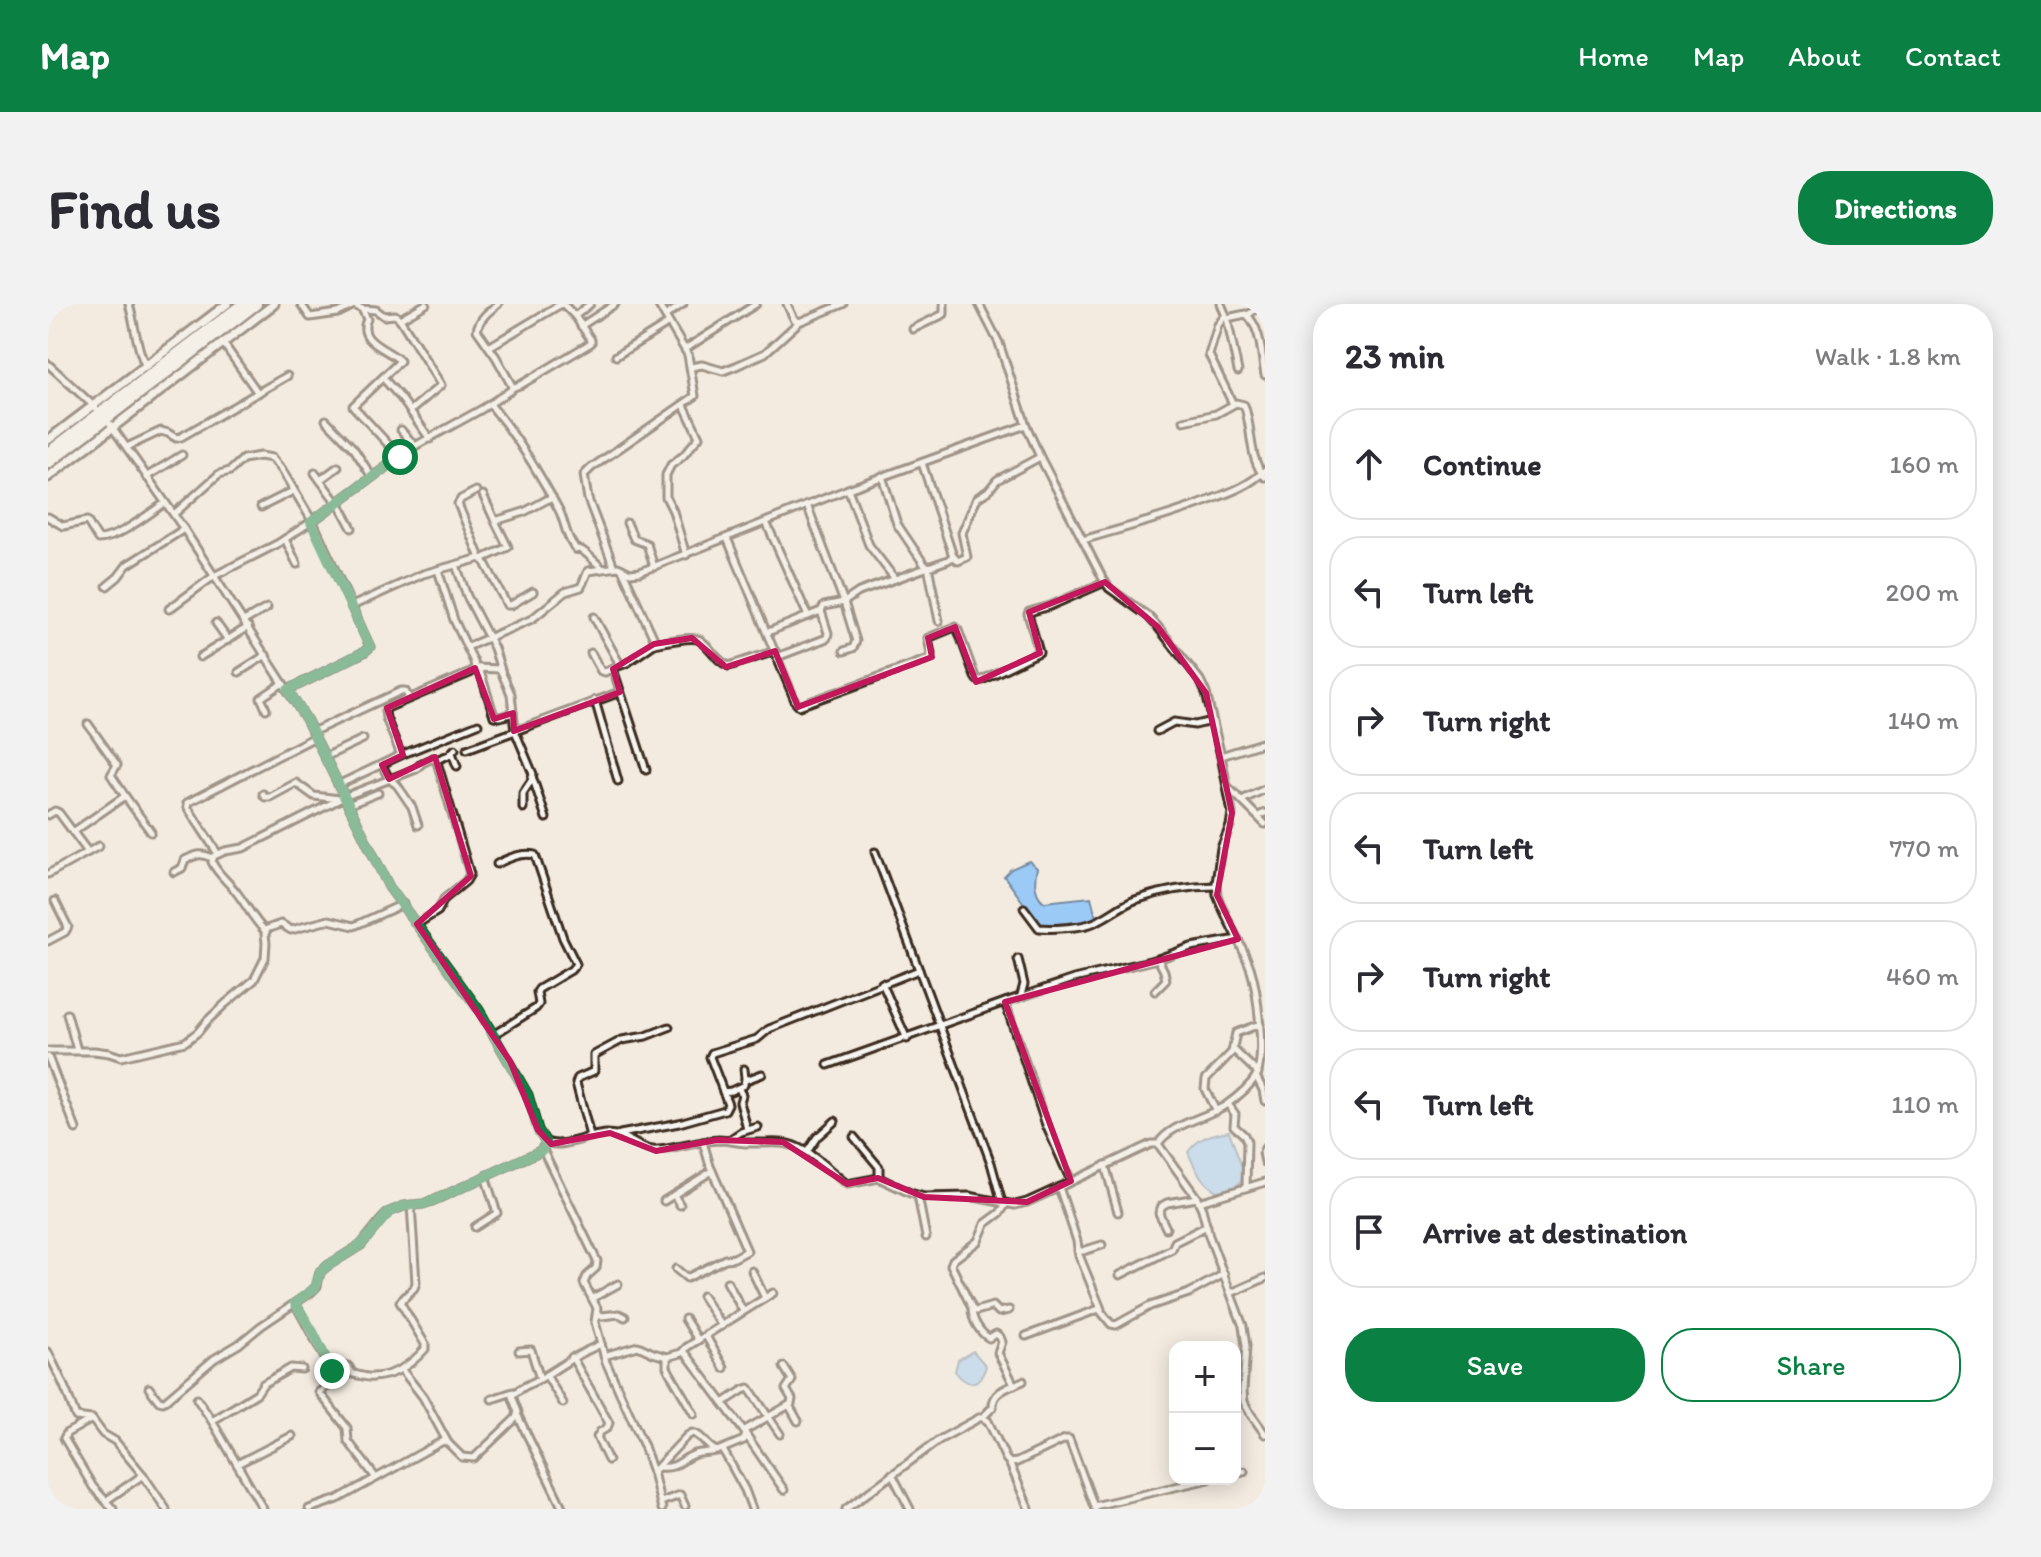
<!DOCTYPE html>
<meta charset="utf-8">
<style>
:root{--surface:#fff;--page:#f2f2f3;--text:#2b2b33;--muted:#7c7c81;--line:#e1e1e2;--accent:#0b8043}
body{margin:0;font-family:Itim,sans-serif;background:var(--page);color:var(--text)}
.controls{position:absolute;right:24px;bottom:24px;display:grid;overflow:hidden;border-radius:16px;box-shadow:0 4px 20px #0003}
.controls button{width:72px;height:72px;display:grid;place-items:center;padding:0;border:0;border-bottom:2px solid var(--line);background:var(--surface);color:var(--text);font:40px sans-serif}
.stop{position:absolute;width:24px;height:24px;margin:-18px;border:6px solid #0b8043;border-radius:50%;background:#fff}
.stop.end{background:#0b8043;border-color:#fff;box-shadow:0 2px 8px #0008}
.list{margin:0;padding:0;list-style:none}
h2{display:flex;justify-content:space-between;align-items:center;height:104px;margin:0;padding:0 32px;font-size:34px}
h2 small{font-size:26px;font-weight:400;color:var(--muted)}
.list li{display:grid;grid-template-columns:52px 1fr auto;gap:24px;align-items:center;box-sizing:border-box;height:112px;margin:0 16px 16px;padding:0 16px;border:2px solid var(--line);border-radius:32px}
.list b{display:block;font-size:30px;white-space:nowrap}
.list em{font-size:26px;font-style:normal;color:var(--muted)}
.actions{display:flex;gap:16px;padding:24px 32px}
.actions a{flex:1;padding:18px 0;border:2px solid var(--accent);border-radius:32px;text-align:center;font-size:28px;color:var(--accent)}
.actions .main{background:var(--accent);color:#fff}
.icon{flex:none;width:44px;height:44px;fill:none;stroke:currentColor;stroke-width:2;stroke-linecap:round;stroke-linejoin:round}
.map{position:relative;flex:none;width:1217px;height:1205px;overflow:hidden;border-radius:32px}
header{display:flex;align-items:center;gap:48px;box-sizing:border-box;height:112px;padding:0 40px;background:var(--accent);color:#fff}
header strong{font-size:38px}
nav{display:flex;gap:44px;margin-inline-start:auto;font-size:28px}
.intro{display:flex;align-items:center;justify-content:space-between;box-sizing:border-box;height:192px;padding:0 48px}
h1{margin:0;font-size:56px}
.button{padding:20px 36px;border-radius:32px;background:var(--accent);color:#fff;font-size:28px;font-weight:700}
main{display:flex;gap:48px;padding:0 48px}
aside{flex:1;background:var(--surface);border-radius:32px;box-shadow:0 4px 20px #0003}
.map>svg:first-child{display:block}
.water{fill:#9bcaf6;stroke:#758aa0;stroke-width:2}
.lines{fill:none;stroke-linecap:round;stroke-linejoin:round}
.street-casing{stroke:#3b2a1e;stroke-width:11}
.secondary-casing{stroke:#3b2a1e;stroke-width:13}
.highway-casing{stroke:#3b2a1e;stroke-width:16}
.street{stroke:#f6f6f2;stroke-width:5}
.secondary{stroke:#f6f6f2;stroke-width:7}
.highway{stroke:#f6f6f2;stroke-width:10}
.route{stroke:#0b8043;stroke-width:10}
.marked{fill:none;stroke:#c2185b;stroke-width:6;stroke-linejoin:round}
</style>
<header>
<strong>Map</strong>
<nav><a>Home</a><a>Map</a><a>About</a><a>Contact</a></nav>
</header>
<div class="intro"><h1>Find us</h1><a class="button">Directions</a></div>
<main>
<div class="map">
<svg width="1217" height="1205" viewBox="0 0 1217 1205">
<rect width="100%" height="100%" fill="#f3ebe0"/>
<filter id="ink" filterUnits="userSpaceOnUse"><feTurbulence type="fractalNoise" baseFrequency=".0125" numOctaves="2"/><feDisplacementMap in="SourceGraphic" scale="16" xChannelSelector="R" yChannelSelector="G"/><feConvolveMatrix kernelMatrix="1 2 1 2 8 2 1 2 1" color-interpolation-filters="sRGB"/></filter>
<g filter="url(#ink)">
<g class="water">
<path d="M981,557L989,564C986,576 985,589 996,598L1043,593L1048,613L1042,617L994,621L990,619L956,572L963,565Z"/>
<path d="M1181,827L1197,872L1188,883L1169,887C1154,880 1146,863 1140,848C1152,832 1162,831 1181,827Z"/>
<path d="M925,1047L938,1062C932,1082 919,1084 907,1067L910,1056Z"/>
</g>
<g class="lines">
<g class="street-casing">
<g id="street">
<path d="M81,0C87,20 88,42 97,61"/>
<polyline points="253,0 262,13 290,9 306,1 314,5 328,6 336,12 347,11 352,15 378,0"/>
<polyline points="739,0 746,15 751,18 795,0"/>
<path d="M1173,0L1179,14L1198,10C1214,25 1213,51 1217,71"/>
<path d="M314,5L319,15C308,38 341,45 352,57L305,102L352,153"/>
<polyline points="1200,11 1214,0"/>
<polyline points="527,12 542,0"/>
<polyline points="617,12 635,0"/>
<polyline points="1177,12 1170,21 1161,51 1185,100"/>
<polyline points="1179,14 1190,67"/>
<polyline points="352,15 393,81 362,107"/>
<polyline points="533,22 567,0"/>
<polyline points="865,25 896,10 896,0"/>
<polyline points="175,39 210,89"/>
<polyline points="441,43 513,0"/>
<polyline points="637,45 708,0"/>
<polyline points="568,52 621,19"/>
<polyline points="0,60 49,105"/>
<polyline points="643,63 654,61 675,67 688,62 717,49 751,18"/>
<polyline points="335,74 353,94 382,135"/>
<polyline points="464,84 474,80 543,39 543,36 527,12 515,0"/>
<path d="M442,100C469,133 491,168 511,206C517,218 517,230 525,241C531,250 526,242 535,247C541,251 548,259 554,264"/>
<polyline points="636,101 651,133 635,152 623,161 618,171 618,193 625,207 638,251"/>
<polyline points="278,116 306,145 324,173"/>
<path d="M1136,117L1168,110L1188,99L1196,101C1205,124 1200,155 1217,173"/>
<path d="M62,120L136,225L258,415L341,583L431,706L480,791L490,826L498,838C516,845 538,831 558,830C580,829 591,848 610,846C629,845 650,837 671,836C681,836 691,839 701,839C723,840 735,835 755,846C772,855 784,869 799,880L831,874L862,889L876,893L921,892L967,901L979,898L1001,888L1103,840H1110C1122,820 1158,814 1178,801C1188,794 1202,782 1209,771C1217,749 1210,688 1202,663C1193,638 1178,616 1169,591L1168,579L1173,544L1182,522L1184,509L1173,452L1158,389L1152,376L1110,323L1100,312L1061,284L1054,273L992,153L978,121L951,39L931,0"/>
<polyline points="353,126 367,142"/>
<polyline points="79,143 113,127 120,129 128,134 133,133 239,72"/>
<polyline points="267,169 289,199"/>
<polyline points="834,172 849,220 878,263"/>
<polyline points="98,173 134,151"/>
<polyline points="272,176 290,163"/>
<polyline points="800,185 821,241 847,275"/>
<polyline points="428,187 413,195 410,200 432,254"/>
<polyline points="435,191 447,217"/>
<polyline points="290,198 304,224"/>
<polyline points="759,201 796,298 808,337 805,344 796,347"/>
<polyline points="213,203 245,187"/>
<polyline points="126,210 171,170 182,167 195,155 212,152 224,154 234,166 266,220 322,343 316,348 240,386"/>
<path d="M0,213L15,222L39,217L50,235C70,235 100,210 117,199"/>
<polyline points="718,218 760,312 773,307"/>
<polyline points="579,219 586,235 599,240 606,263"/>
<polyline points="679,234 748,399 751,402 881,355 883,350 880,334 907,323 910,326 927,373 929,376 934,376 991,348 980,310 981,308 1002,302 1057,278"/>
<polyline points="237,235 249,260"/>
<path d="M1035,236C1078,223 1120,213 1162,196C1181,189 1203,181 1217,166"/>
<polyline points="905,252 910,257 919,253 914,229 929,194 940,187 949,176 992,153"/>
<polyline points="434,255 460,243 447,217 476,208 504,193"/>
<polyline points="408,261 419,292 446,344 453,366"/>
<polyline points="880,262 891,317"/>
<polyline points="566,263 540,195 536,171 543,164 647,92 640,51 610,0"/>
<polyline points="59,282 70,273 79,261 136,225"/>
<polyline points="304,302 375,270 432,254 436,257 459,301 463,301 485,288"/>
<path d="M121,305L166,272L229,240L263,218L367,142L434,105L463,86L464,82L448,53L429,26C431,15 441,7 450,0"/>
<polyline points="196,317 219,304"/>
<polyline points="168,319 180,336"/>
<polyline points="720,328 760,312"/>
<path d="M606,340C615,338 645,332 652,336C663,343 668,357 681,362L727,347"/>
<polyline points="419,343 484,315 517,288 533,283 540,267 570,263 582,269 592,268 800,185 978,121"/>
<polyline points="543,349 553,367 557,368 570,362 570,357 546,313"/>
<polyline points="152,353 200,323"/>
<polyline points="729,353 779,334 780,329 773,307 776,302 796,298 811,288 900,256 905,252 874,159"/>
<polyline points="570,362 579,359 606,340 607,337 574,265"/>
<polyline points="427,364 452,365 463,390 467,427 485,470 483,477 475,489 475,504"/>
<polyline points="431,364 446,412 452,413 465,409"/>
<polyline points="565,365 598,466"/>
<polyline points="191,368 218,351"/>
<polyline points="547,396 570,477"/>
<polyline points="218,405 213,394 235,379"/>
<polyline points="40,420 69,461 63,471 77,492"/>
<polyline points="1109,427 1126,418 1147,421 1164,417"/>
<polyline points="264,428 353,387 357,387 361,394"/>
<polyline points="419,445 572,388"/>
<polyline points="404,449 409,462"/>
<polyline points="353,451 430,420"/>
<polyline points="1173,452 1217,438"/>
<polyline points="277,453 315,435"/>
<polyline points="388,456 401,451 407,445"/>
<polyline points="334,461 341,475 349,481 364,503 370,521"/>
<polyline points="485,475 498,514"/>
<polyline points="290,481 353,451 338,414 337,407 339,404 422,369 427,364 426,358 406,316 390,266"/>
<polyline points="1181,484 1217,520"/>
<polyline points="215,490 217,493 222,493 248,479 266,492 292,495"/>
<polyline points="1194,496 1217,485"/>
<polyline points="300,501 330,489"/>
<polyline points="0,511 7,507 11,509 40,548"/>
<polyline points="1210,512 1217,509"/>
<polyline points="25,528 77,492 103,528"/>
<polyline points="827,548 943,859 954,899"/>
<polyline points="170,550 140,504 139,499 267,433"/>
<path d="M126,568L134,564L137,556C148,551 153,548 164,554"/>
<polyline points="0,570 51,542"/>
<path d="M976,604L991,624C1004,625 1029,624 1042,620C1058,615 1071,602 1087,596C1113,587 1141,582 1168,582"/>
<path d="M217,627C205,615 199,602 189,589C181,578 170,571 164,558L166,552L177,547L195,544L296,493L368,465L374,459L385,454L389,458L422,570L418,577L396,595L390,607L369,620"/>
<polyline points="0,637 17,628 20,623 7,597"/>
<polyline points="970,655 976,680 973,691"/>
<polyline points="834,679 859,735"/>
<polyline points="1107,687 1118,676 1116,667 1110,655"/>
<polyline points="957,698 998,821 1023,877"/>
<polyline points="19,710 29,746"/>
<path d="M445,731L488,704L491,700L489,688L491,685L523,666L528,660L515,634L487,551C475,548 460,554 449,560"/>
<polyline points="1186,746 1210,769"/>
<polyline points="0,747 46,747 61,749 73,753 137,738 150,728 159,717 177,700 206,676 217,654 218,639 217,630 219,625 233,620 243,626 281,616 306,622 355,600"/>
<polyline points="0,753 28,825"/>
<polyline points="780,761 957,698 1026,675 1110,655 1143,643 1190,635"/>
<polyline points="1208,772 1215,786 1217,797"/>
<polyline points="698,776 714,770"/>
<polyline points="691,785 694,791 692,798 699,825"/>
<polyline points="675,788 683,787 696,781 697,774 696,765"/>
<polyline points="1180,800 1187,810 1186,822 1196,831 1199,838 1198,883"/>
<polyline points="1168,807 1157,785 1158,775 1184,748 1188,729 1212,720"/>
<polyline points="572,830 631,819 677,806 680,800 662,753 664,749 709,735 721,725 871,666"/>
<polyline points="542,832 528,779 530,774 546,767 546,751 574,736 598,732 621,723"/>
<polyline points="806,833 831,863 831,874"/>
<polyline points="681,836 693,828 710,823"/>
<polyline points="1110,840 1149,894 1154,905 1161,932 1195,1022 1198,1042 1195,1087 1196,1098 1202,1109 1217,1130"/>
<polyline points="494,844 549,957 548,964 539,972 536,979 549,1004 547,1018 558,1058 596,1142 605,1168 614,1205"/>
<polyline points="1217,844 1215,849 1217,858"/>
<polyline points="759,848 769,833 787,817"/>
<polyline points="1057,861 1070,908"/>
<polyline points="1011,883 1029,937 1031,951 1053,1005"/>
<polyline points="626,891 632,901"/>
<polyline points="870,892 878,933"/>
<polyline points="616,897 664,867"/>
<polyline points="1151,898 1217,878"/>
<polyline points="958,900 952,909 937,920 930,937 905,956 903,961 925,1006 928,1007 945,1002 951,1008 961,1006"/>
<polyline points="427,923 449,909 437,872"/>
<polyline points="1118,924 1111,909 1114,902 1119,899 1149,894"/>
<polyline points="1030,947 1035,947 1054,941"/>
<polyline points="628,965 639,974 677,955 686,954 699,947 662,862 655,838"/>
<polyline points="704,967 717,994"/>
<polyline points="1072,971 1124,945 1127,938 1159,922"/>
<polyline points="679,978 695,1007"/>
<polyline points="1183,989 1217,974"/>
<polyline points="654,992 674,1022"/>
<polyline points="545,994 570,980"/>
<polyline points="247,999 284,1067"/>
<path d="M924,1005C924,1016 932,1029 941,1034L948,1030L952,1033L954,1038L950,1049L966,1081"/>
<polyline points="549,1009 554,1012 571,1010 577,1013"/>
<polyline points="637,1015 650,1036"/>
<polyline points="658,1032 676,1064"/>
<polyline points="978,1032 1051,1005 1063,1020 1068,1021 1102,1002 1141,989 1176,970"/>
<polyline points="471,1047 483,1046 492,1075"/>
<polyline points="635,1047 639,1043 725,989"/>
<path d="M0,1048C6,1061 13,1074 18,1087C22,1095 24,1104 28,1113L43,1115"/>
<path d="M556,1052L590,1042L605,1049L619,1053L637,1048L698,1130L696,1136L669,1147C658,1144 656,1131 644,1129L639,1132L605,1168"/>
<polyline points="524,1053 561,1119 559,1124 552,1128 549,1133 560,1156"/>
<polyline points="619,1053 619,1063 622,1069 646,1110"/>
<polyline points="354,1066 375,1093 400,1139"/>
<polyline points="498,1071 515,1099"/>
<polyline points="101,1084 111,1097 115,1098 118,1096 166,1055 191,1040 213,1022 262,989 269,982 272,968 279,962 313,941 333,916 341,908 356,902 375,900 387,896 494,846"/>
<polyline points="149,1095 164,1117"/>
<polyline points="444,1095 465,1088"/>
<polyline points="675,1099 695,1086 701,1084 732,1130"/>
<polyline points="741,1101 750,1117"/>
<polyline points="470,1112 515,1205"/>
<path d="M935,1113L945,1103C944,1087 962,1083 975,1077"/>
<polyline points="697,1126 743,1100 744,1095 738,1085 744,1076 736,1063"/>
<polyline points="699,1132 736,1186"/>
<polyline points="675,1146 697,1186 704,1205"/>
<polyline points="961,1158 981,1205"/>
<polyline points="189,1160 244,1132"/>
<path d="M611,1163C631,1165 632,1155 647,1150C654,1148 660,1149 667,1147"/>
<polyline points="1187,1169 1196,1167"/>
<polyline points="844,1170 862,1205"/>
<path d="M328,1174L300,1137L299,1124L271,1088L287,1077L284,1067L300,1062L305,1070C312,1071 318,1074 325,1073C347,1072 363,1061 377,1045V1040L352,998L366,984L368,979L363,901"/>
<polyline points="59,1196 95,1171"/>
<polyline points="613,1198 632,1191 637,1202"/>
<polyline points="1046,1202 1161,1175"/>
<polyline points="65,1205 45,1183 16,1134 19,1129 44,1115 55,1130 67,1137 95,1171 118,1205"/>
<polyline points="215,1205 164,1117 209,1089 215,1080 243,1064 254,1065"/>
<path d="M261,1205L290,1195L395,1137L400,1139L414,1153L426,1154L468,1114L470,1108L464,1092C472,1082 486,1079 497,1072C517,1059 530,1050 553,1040"/>
<polyline points="798,1205 891,1136 933,1113 940,1117 958,1155 962,1159 969,1158 1017,1135 1021,1135 1047,1205"/>
</g>
</g>
<g class="secondary-casing">
<g id="secondary">
<polyline points="0,136 179,0"/>
<polyline points="0,173 226,0"/>
</g>
</g>
<g class="highway-casing">
<g id="highway">
<polyline points="0,149 195,0"/>
<polyline points="0,159 208,0"/>
</g>
</g>
<use href="#street" class="street"/>
<use href="#secondary" class="secondary"/>
<use href="#highway" class="highway"/>
</g>
</g>
<g class="lines" filter="url(#ink)">
<polyline class="route" points="284,1067 265,1028 247,999 267,984 272,968 279,962 313,941 341,908 356,902 375,900 387,896 494,846 498,838 490,826 480,791 431,706 341,583 258,415 240,386 316,348 322,343 263,218 352,153"/>
</g>
<path d="M0 0H1217V1205H0ZM1057,278L1110,323L1158,389L1184,509L1169,591L1190,635L957,698L1023,877L979,898L876,893L830,874L799,880L735,838L669,836L608,847L562,829L503,840L490,826L462,757L369,620L423,572L387,453L341,475L334,461L355,451L339,404L427,364L446,415L465,409L466,427L572,388L565,365L606,340L644,334L678,363L727,347L750,403L884,353L880,334L907,323L928,378L992,349L981,308Z" fill="#f3ebe0" fill-opacity=".55" fill-rule="evenodd"/>
<path class="marked" d="M1057,278L1110,323L1158,389L1184,509L1169,591L1190,635L957,698L1023,877L979,898L876,893L830,874L799,880L735,838L669,836L608,847L562,829L503,840L490,826L462,757L369,620L423,572L387,453L341,475L334,461L355,451L339,404L427,364L446,415L465,409L466,427L572,388L565,365L606,340L644,334L678,363L727,347L750,403L884,353L880,334L907,323L928,378L992,349L981,308Z"/>
</svg>
<div class="controls">
<button>+</button>
<button>−</button>
</div>
<div class="stop" style="left:352px;top:153px"></div>
<div class="stop end" style="left:284px;top:1067px"></div>
</div>
<aside>
<h2>23 min<small>Walk · 1.8 km</small></h2>
<ul class="list">
<li><svg class="icon" aria-label="ahead" viewBox="0 0 24 24"><path d="M12 20V5M6 11l6-6 6 6"/></svg><div><b>Continue</b></div><em>160 m</em></li>
<li><svg class="icon" aria-label="left" viewBox="0 0 24 24"><path d="M17 20v-9H6M10 6l-5 5 5 5"/></svg><div><b>Turn left</b></div><em>200 m</em></li>
<li><svg class="icon" aria-label="right" viewBox="0 0 24 24"><path d="M7 20v-9h11M14 6l5 5-5 5"/></svg><div><b>Turn right</b></div><em>140 m</em></li>
<li><svg class="icon" aria-label="left" viewBox="0 0 24 24"><path d="M17 20v-9H6M10 6l-5 5 5 5"/></svg><div><b>Turn left</b></div><em>770 m</em></li>
<li><svg class="icon" aria-label="right" viewBox="0 0 24 24"><path d="M7 20v-9h11M14 6l5 5-5 5"/></svg><div><b>Turn right</b></div><em>460 m</em></li>
<li><svg class="icon" aria-label="left" viewBox="0 0 24 24"><path d="M17 20v-9H6M10 6l-5 5 5 5"/></svg><div><b>Turn left</b></div><em>110 m</em></li>
<li><svg class="icon" aria-label="arrive" viewBox="0 0 24 24"><path d="M6 21V4h12l-3 4 3 4H6"/></svg><div><b>Arrive at destination</b></div></li>
</ul>
<div class="actions"><a class="main">Save</a><a>Share</a></div>
</aside>
</main>
